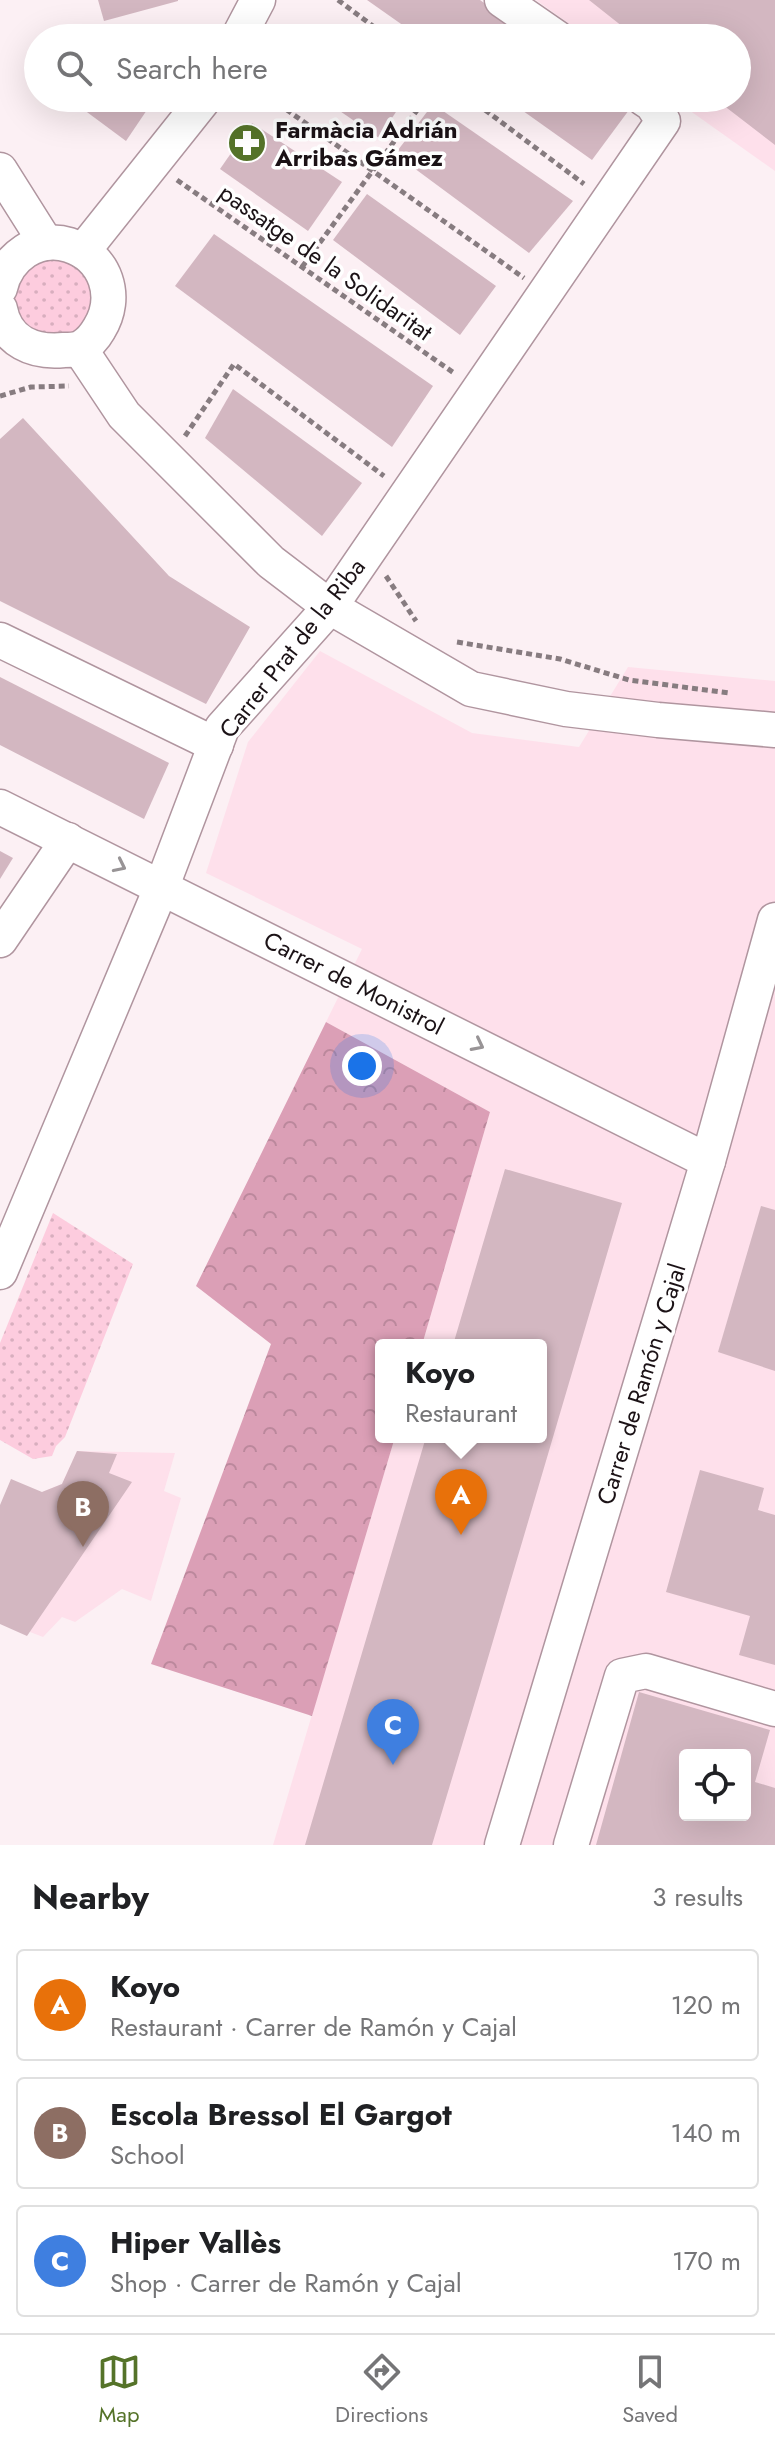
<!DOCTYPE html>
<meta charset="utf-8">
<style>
:root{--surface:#fff;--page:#f6f6f6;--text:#202124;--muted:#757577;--line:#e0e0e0;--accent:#557329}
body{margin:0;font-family:Jost,sans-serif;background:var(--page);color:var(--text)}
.controls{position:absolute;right:24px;bottom:24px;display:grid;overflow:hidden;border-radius:8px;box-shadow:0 8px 32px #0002}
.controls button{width:72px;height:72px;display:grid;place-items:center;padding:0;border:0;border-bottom:2px solid var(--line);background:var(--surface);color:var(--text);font:40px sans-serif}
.you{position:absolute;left:362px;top:1066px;width:28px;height:28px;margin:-20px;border:6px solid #fff;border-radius:50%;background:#1a73e8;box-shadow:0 0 0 12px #1a73e833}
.badge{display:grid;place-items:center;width:52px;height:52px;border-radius:50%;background:var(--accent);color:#fff;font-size:26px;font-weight:700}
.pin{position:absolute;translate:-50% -66px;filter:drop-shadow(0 2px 4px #0008)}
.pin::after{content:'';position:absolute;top:42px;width:28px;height:24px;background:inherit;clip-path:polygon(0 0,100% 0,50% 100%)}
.popup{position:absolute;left:375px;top:1339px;width:172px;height:104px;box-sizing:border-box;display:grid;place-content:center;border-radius:8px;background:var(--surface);filter:drop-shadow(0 2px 6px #0005);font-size:26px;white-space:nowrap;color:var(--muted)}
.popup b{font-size:30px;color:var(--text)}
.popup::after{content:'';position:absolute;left:50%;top:100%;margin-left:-16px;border:16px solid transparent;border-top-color:var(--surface)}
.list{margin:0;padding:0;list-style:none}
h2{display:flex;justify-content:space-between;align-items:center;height:104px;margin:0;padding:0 32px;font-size:34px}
h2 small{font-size:26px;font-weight:400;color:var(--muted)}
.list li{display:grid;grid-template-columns:52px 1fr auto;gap:24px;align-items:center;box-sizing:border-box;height:112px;margin:0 16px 16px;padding:0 16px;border:2px solid var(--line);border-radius:8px}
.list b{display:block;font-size:30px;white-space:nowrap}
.list p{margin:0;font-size:26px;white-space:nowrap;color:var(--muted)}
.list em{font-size:26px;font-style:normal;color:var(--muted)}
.icon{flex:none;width:44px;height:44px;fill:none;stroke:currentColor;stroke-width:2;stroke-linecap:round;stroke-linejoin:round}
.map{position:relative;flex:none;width:775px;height:1845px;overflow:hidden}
.search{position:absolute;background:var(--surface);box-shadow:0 8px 32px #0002;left:24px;right:24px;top:24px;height:88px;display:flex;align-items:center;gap:20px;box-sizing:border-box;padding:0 28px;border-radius:44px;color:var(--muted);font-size:30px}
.sheet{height:488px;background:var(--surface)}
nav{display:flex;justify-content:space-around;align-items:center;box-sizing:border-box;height:112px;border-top:2px solid var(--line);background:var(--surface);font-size:22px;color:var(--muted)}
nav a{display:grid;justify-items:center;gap:4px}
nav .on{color:var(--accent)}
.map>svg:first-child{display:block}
.built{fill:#fee0eb;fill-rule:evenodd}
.forest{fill:url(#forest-crowns)}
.park{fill:url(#park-dots)}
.building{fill:#d3b7c1;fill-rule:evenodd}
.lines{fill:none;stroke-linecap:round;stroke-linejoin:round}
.minor-casing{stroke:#b0959f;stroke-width:37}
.path{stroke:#877c80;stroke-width:5;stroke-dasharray:6 4;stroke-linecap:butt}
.minor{stroke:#fff;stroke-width:34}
.oneway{stroke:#989496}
.labels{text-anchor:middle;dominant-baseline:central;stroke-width:7;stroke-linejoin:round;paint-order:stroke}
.poi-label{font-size:24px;font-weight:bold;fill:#1b1216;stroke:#fff;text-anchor:start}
.street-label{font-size:24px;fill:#1b1216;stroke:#fff}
</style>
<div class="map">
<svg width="775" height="1845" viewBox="0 0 775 1845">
<defs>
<pattern id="forest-crowns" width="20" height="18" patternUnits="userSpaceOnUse" patternTransform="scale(2)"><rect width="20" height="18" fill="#db9fb6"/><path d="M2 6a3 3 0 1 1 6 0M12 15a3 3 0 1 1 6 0" fill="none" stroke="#bb889c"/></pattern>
<pattern id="park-dots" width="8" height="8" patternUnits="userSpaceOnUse" patternTransform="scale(2)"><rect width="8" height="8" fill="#fdccde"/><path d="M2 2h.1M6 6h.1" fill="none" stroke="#d8aebe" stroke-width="1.8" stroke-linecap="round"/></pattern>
</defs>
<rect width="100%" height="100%" fill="#fcf0f4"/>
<g class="built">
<polygon points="536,0 775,0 775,171 672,98 737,98 737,38 589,38"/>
<path d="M320,651L472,733L579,747L628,667L775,681V1845H273L395,1437H541V1345H422L490,1112L326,1022L362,949L206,873L248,742ZM685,1755H745V1815H685Z"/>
<polygon points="77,1451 175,1453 164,1491 181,1498 151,1601 122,1589 75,1622 62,1617 43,1637 30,1632 42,1492 62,1484"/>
</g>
<polygon class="forest" points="326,1022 490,1112 422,1345 381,1345 381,1437 395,1437 312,1716 151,1664 271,1344 196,1286"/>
<g class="park">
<polygon points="40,259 68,259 89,277 95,304 83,328 59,340 22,326 12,301 19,275"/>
<polygon points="53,1213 133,1264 65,1437 56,1446 52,1456 33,1459 0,1440 0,1343"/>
</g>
<g class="building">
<polygon points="98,0 178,0 178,1 104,21"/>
<polygon points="367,0 480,0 532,38 421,38"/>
<polygon points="589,0 775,0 775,145 714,98 737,98 737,38 637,38"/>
<polygon points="77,27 94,38 68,38"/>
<polygon points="320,27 335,38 313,38"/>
<polygon points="68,98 155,98 126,141"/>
<polygon points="321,98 405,98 379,138"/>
<polygon points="505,98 613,98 629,110 592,160"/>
<polygon points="433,104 573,201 529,253 395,154"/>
<polygon points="252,123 342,182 308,231 220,169"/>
<polygon points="367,194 496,286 460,335 333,240"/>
<polygon points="214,234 433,386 392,447 175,286"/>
<polygon points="233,389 362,483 322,536 205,438"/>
<polygon points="23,418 169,576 250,627 206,704 0,601 0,439"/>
<polygon points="0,677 169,763 144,819 0,745"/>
<polygon points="0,851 13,858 0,879"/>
<polygon points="505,1169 622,1203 480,1685 432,1845 305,1845 426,1437 541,1437 541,1345 453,1345"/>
<polygon points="761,1206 775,1210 775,1371 718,1352"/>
<polygon points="77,1451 117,1454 109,1473 132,1482 27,1636 0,1624 0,1505 11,1479 42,1492 62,1484"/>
<polygon points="700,1470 764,1488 758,1510 775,1515 775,1665 739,1655 750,1616 666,1592"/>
<path d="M639,1692L770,1730L755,1782L775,1788V1845H596ZM685,1755H745V1815H685Z"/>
</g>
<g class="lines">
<g class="minor-casing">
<g id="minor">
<polyline points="502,0 557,38"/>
<polyline points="238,38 258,0"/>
<polyline points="0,170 46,243"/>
<polyline points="83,251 205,98"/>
<path d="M0,288C7,257 37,235 69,245C106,257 119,297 99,329C95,336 89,343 82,347C77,350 70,350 64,350C34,353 6,342 0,309"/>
<polyline points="80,349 124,415 271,562 330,607 471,689 566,709 658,720 775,730"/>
<polyline points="0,640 216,745"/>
<polyline points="0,807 708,1161"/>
<polyline points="0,940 68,840"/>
<polyline points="0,1272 162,886 222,728 330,607 663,121 652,104 643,98"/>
<polyline points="502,1845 708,1161 775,920"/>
<polyline points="571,1845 622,1676 646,1671 775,1709"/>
</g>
</g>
<g class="path">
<polyline points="338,0 389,38"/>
<polyline points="270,98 524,278"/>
<polyline points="469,98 584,184"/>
<polyline points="177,180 454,373"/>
<polyline points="302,267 426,98"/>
<polyline points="0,396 31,387 69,386"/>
<polyline points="185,436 234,364 384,476"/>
<polyline points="386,576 416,621"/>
<polyline points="457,642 560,659 629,680 729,693"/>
</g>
<use href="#minor" class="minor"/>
</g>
<defs><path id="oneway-chevron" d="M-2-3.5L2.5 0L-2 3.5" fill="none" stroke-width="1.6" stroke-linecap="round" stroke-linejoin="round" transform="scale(2)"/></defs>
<g class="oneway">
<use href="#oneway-chevron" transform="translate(120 866) rotate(26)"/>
<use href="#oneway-chevron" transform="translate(478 1045) rotate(27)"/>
</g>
<defs>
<g id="pharmacy-disc" transform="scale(2)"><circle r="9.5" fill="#557329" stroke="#fff"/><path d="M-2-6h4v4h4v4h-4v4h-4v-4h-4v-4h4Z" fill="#fff"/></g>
</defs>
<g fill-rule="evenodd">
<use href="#pharmacy-disc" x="247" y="143"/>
</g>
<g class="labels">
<g class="poi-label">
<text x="275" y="129">Farmàcia Adrián<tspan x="275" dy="28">Arribas Gámez</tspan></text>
</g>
<g class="street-label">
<text transform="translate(326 262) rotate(35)">passatge de la Solidaritat</text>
<text transform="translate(292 648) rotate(-52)">Carrer Prat de la Riba</text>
<text transform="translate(354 983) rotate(27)">Carrer de Monistrol</text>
<text transform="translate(641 1384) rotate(-73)">Carrer de Ramón y Cajal</text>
</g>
</g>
</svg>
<div class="controls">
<button><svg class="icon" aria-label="locate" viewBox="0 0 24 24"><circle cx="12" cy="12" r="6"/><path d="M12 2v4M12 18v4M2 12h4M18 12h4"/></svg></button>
</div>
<div class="you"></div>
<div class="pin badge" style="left:461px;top:1535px;background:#e8710a">A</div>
<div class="popup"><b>Koyo</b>Restaurant</div>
<div class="pin badge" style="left:83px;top:1547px;background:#8d6e63">B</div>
<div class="pin badge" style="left:393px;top:1765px;background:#3f7fe0">C</div>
<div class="search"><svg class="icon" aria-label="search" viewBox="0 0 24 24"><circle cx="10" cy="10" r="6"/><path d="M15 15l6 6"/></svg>Search here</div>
</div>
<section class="sheet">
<h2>Nearby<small>3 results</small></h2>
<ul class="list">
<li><span class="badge" style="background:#e8710a">A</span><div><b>Koyo</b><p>Restaurant · Carrer de Ramón y Cajal</p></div><em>120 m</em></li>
<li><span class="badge" style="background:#8d6e63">B</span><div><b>Escola Bressol El Gargot</b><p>School</p></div><em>140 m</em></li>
<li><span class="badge" style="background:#3f7fe0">C</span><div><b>Hiper Vallès</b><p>Shop · Carrer de Ramón y Cajal</p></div><em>170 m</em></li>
</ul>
</section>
<nav>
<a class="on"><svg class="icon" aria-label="map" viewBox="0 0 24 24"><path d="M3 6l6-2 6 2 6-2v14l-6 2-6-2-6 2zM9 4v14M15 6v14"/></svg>Map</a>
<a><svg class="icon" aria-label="directions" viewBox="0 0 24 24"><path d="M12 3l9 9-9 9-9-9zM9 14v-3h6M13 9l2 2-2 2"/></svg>Directions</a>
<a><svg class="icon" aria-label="saved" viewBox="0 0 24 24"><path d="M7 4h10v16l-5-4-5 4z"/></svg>Saved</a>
</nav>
